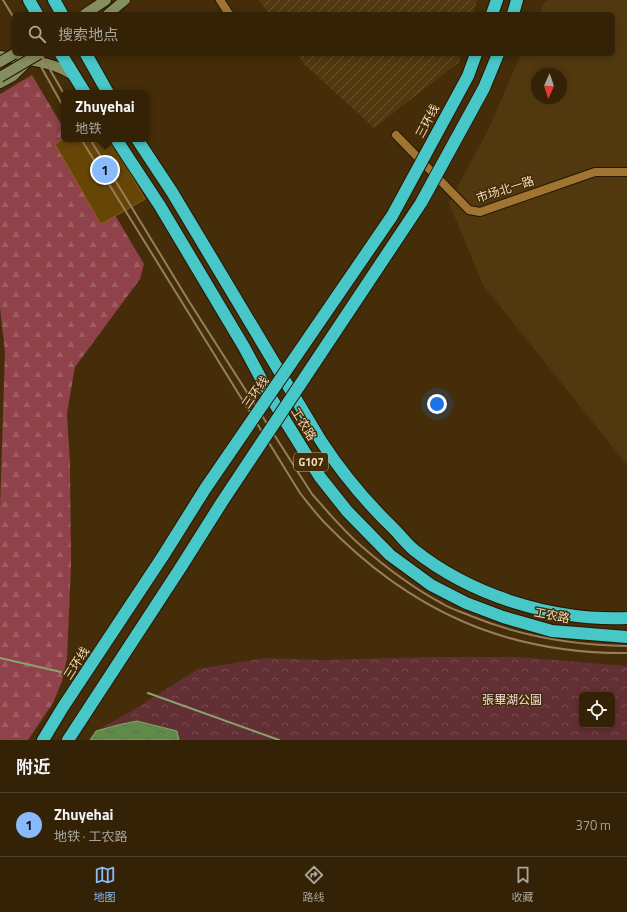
<!DOCTYPE html>
<html lang="zh">
<meta charset="utf-8">
<style>
:root{--surface:#332206;--page:#3b2a10;--text:#f1f3f6;--muted:#a9a49b;--line:#4e3f28;--accent:#88bafc}
body{margin:0;font-family:"Titillium Web","Noto Sans SC",sans-serif;background:var(--page);color:var(--text)}
.controls{position:absolute;right:12px;bottom:12px;display:grid;overflow:hidden;border-radius:6px;box-shadow:0 2px 6px #0003}
.controls button{width:36px;height:36px;display:grid;place-items:center;padding:0;border:0;border-bottom:1px solid var(--line);background:var(--surface);color:var(--text);font:20px sans-serif}
.compass{position:absolute;left:531px;top:68px;width:36px;height:36px;border-radius:50%;background:var(--surface);box-shadow:0 2px 6px #0003;rotate:183deg}
.you{position:absolute;left:437px;top:404px;width:14px;height:14px;margin:-10px;border:3px solid #fff;border-radius:50%;background:#1a73e8;box-shadow:0 0 0 6px #1a73e833}
.badge{display:grid;place-items:center;width:26px;height:26px;border-radius:50%;background:var(--accent);color:#111;font-size:13px;font-weight:700}
.pin{position:absolute;translate:-50% -50%;border:2px solid #fff;box-shadow:0 1px 4px #0006}
.popup{position:absolute;left:61px;top:90px;width:88px;height:52px;box-sizing:border-box;display:grid;place-content:center;border-radius:6px;background:var(--surface);filter:drop-shadow(0 1px 3px #0005);font-size:13px;white-space:nowrap;color:var(--muted)}
.popup b{font-size:15px;color:var(--text)}
.popup::after{content:'';position:absolute;left:50%;top:100%;margin-left:-8px;border:8px solid transparent;border-top-color:var(--surface)}
.list{margin:0;padding:0;list-style:none}
h2{display:flex;justify-content:space-between;align-items:center;height:52px;margin:0;padding:0 16px;font-size:17px}
h2 small{font-size:13px;font-weight:400;color:var(--muted)}
.list li{display:grid;grid-template-columns:26px 1fr auto;gap:12px;align-items:center;box-sizing:border-box;height:64px;padding:0 16px;border-top:1px solid var(--line)}
.list b{display:block;font-size:15px;white-space:nowrap}
.list p{margin:0;font-size:13px;white-space:nowrap;color:var(--muted)}
.list em{font-size:13px;font-style:normal;color:var(--muted)}
.icon{flex:none;width:22px;height:22px;fill:none;stroke:currentColor;stroke-width:2;stroke-linecap:round;stroke-linejoin:round}
.map{position:relative;flex:none;width:627px;height:740px;overflow:hidden}
.search{position:absolute;background:var(--surface);box-shadow:0 2px 6px #0003;left:12px;right:12px;top:12px;height:44px;display:flex;align-items:center;gap:10px;box-sizing:border-box;padding:0 14px;border-radius:6px;color:var(--muted);font-size:15px}
.sheet{height:116px;background:var(--surface)}
nav{display:flex;justify-content:space-around;align-items:center;box-sizing:border-box;height:56px;border-top:1px solid var(--line);background:var(--surface);font-size:11px;color:var(--muted)}
nav a{display:grid;justify-items:center;gap:2px}
nav .on{color:var(--accent)}
.map>svg:first-child{display:block}
.built{fill:#51380f;fill-rule:evenodd}
.industrial{fill:url(#industrial-furrows)}
.forest{fill:url(#forest-firs)}
.park{fill:url(#park-crowns);fill-rule:evenodd}
.water{fill:url(#water-ripples);stroke:#8ca36c}
.lines{fill:none;stroke-linecap:round;stroke-linejoin:round}
.stream{stroke:#8ca36c;stroke-width:2}
.building{fill:#664507;stroke:#8a6018}
.street-casing{stroke:#251703;stroke-width:10}
.secondary-casing{stroke:#251703;stroke-width:12}
.highway-casing{stroke:#251703;stroke-width:14}
.street{stroke:#a07431;stroke-width:8}
.secondary{stroke:#868d5e;stroke-width:10}
.highway{stroke:#48c7c8;stroke-width:12}
.rail{stroke:#967e5b;stroke-width:2}
.secondary-bridge-casing{stroke:#251703;stroke-width:12;stroke-linecap:butt}
.highway-bridge-casing{stroke:#251703;stroke-width:14;stroke-linecap:butt}
.secondary-bridge{stroke:#868d5e;stroke-width:10}
.highway-bridge{stroke:#48c7c8;stroke-width:12}
.labels{text-anchor:middle;dominant-baseline:central;stroke-width:3;stroke-linejoin:round;paint-order:stroke}
.shield{fill:#442d08;stroke:#bfa886;stroke-width:1}
.shield-label{font-size:11px;font-weight:bold;fill:#f4dcbc}
.street-label{font-size:12px;fill:#f4dcbc;stroke:#442d08}
.park-label{font-size:12px;fill:#f5dcdd;stroke:#442d08}
</style>
<div class="map">
<svg width="627" height="740" viewBox="0 0 627 740">
<defs>
<pattern id="industrial-furrows" width="10" height="10" patternUnits="userSpaceOnUse"><rect width="10" height="10" fill="#51380f"/><path d="M-1 1l2-2M0 10L10 0M9 11l2-2" fill="none" stroke="#6b5430"/></pattern>
<pattern id="forest-firs" width="22" height="20" patternUnits="userSpaceOnUse"><rect width="22" height="20" fill="#8f424a"/><path d="M5 1l3.5 6h-7zM16 11l3.5 6h-7z" fill="#9f5d62"/></pattern>
<pattern id="park-crowns" width="20" height="18" patternUnits="userSpaceOnUse"><rect width="20" height="18" fill="#612f34"/><path d="M2 6a3 3 0 1 1 6 0M12 15a3 3 0 1 1 6 0" fill="none" stroke="#784d4f"/></pattern>
<pattern id="water-ripples" width="26" height="14" patternUnits="userSpaceOnUse"><rect width="26" height="14" fill="#608a49"/><path d="M2 4q2-2 4 0t4 0M15 11q2-2 4 0t4 0" fill="none" stroke="#587143"/></pattern>
</defs>
<rect width="100%" height="100%" fill="#442d08"/>
<path class="built" d="M548,0H627V465L483,285L449,203L490,126L521,54H613V14H539L544,3ZM537,74H561V98H537Z"/>
<g class="industrial">
<polygon points="259,0 477,0 473,14 269,14"/>
<polygon points="297,54 461,54 459,62 374,128 304,64"/>
</g>
<polygon class="forest" points="32,75 64,129 64,139 70,139 144,264 140,279 75,367 67,413 70,464 71,566 67,659 62,681 53,703 28,740 0,740 0,508 5,352 0,308 0,94"/>
<path class="park" d="M432,657H519L627,666V740H90L96,731L130,712L198,669L265,658L321,660ZM582,695H612V725H582Z"/>
<polygon class="water" points="137,721 177,731 179,740 90,740 96,731 118,725"/>
<g class="lines">
<g class="stream">
<polyline points="0,658 61,672"/>
<polyline points="148,693 279,740"/>
</g>
</g>
<polygon class="building" points="64,139 110,139 145,199 101,224 55,144"/>
<g class="lines">
<g class="street-casing">
<g id="street">
<polyline points="220,0 229,14"/>
<polyline points="396,135 469,210 480,212 595,172 627,172"/>
</g>
</g>
<g class="secondary-casing">
<g id="secondary">
<polyline points="85,14 106,0"/>
<polyline points="108,14 125,0"/>
<path d="M0,56C24,60 54,61 74,76"/>
<polyline points="0,83 13,76 25,64"/>
</g>
</g>
<g class="highway-casing">
<g id="highway">
<polyline points="29,0 37,14"/>
<polyline points="54,0 62,14"/>
<polyline points="492,14 497,0"/>
<polyline points="513,14 517,0"/>
<polyline points="61,54 85,93"/>
<polyline points="86,54 108,93"/>
<polyline points="116,139 160,206 244,347 273,401 320,477 347,511 390,555 431,585 466,603 503,617 552,631 627,637"/>
<path d="M137,139L172,192L321,441C342,473 366,502 393,528C400,535 406,543 414,550C472,596 553,621 627,618"/>
<polyline points="43,740 63,707 163,556"/>
<polyline points="68,740 181,567"/>
</g>
</g>
<use href="#street" class="street"/>
<use href="#secondary" class="secondary"/>
<use href="#highway" class="highway"/>
<g class="rail">
<polyline points="3,0 14,18"/>
<polyline points="34,54 64,108"/>
<polyline points="41,54 64,94"/>
<path d="M81,139L300,493C308,503 316,514 325,523C409,610 505,654 627,653"/>
<path d="M90,139L190,303L312,494C327,511 342,529 359,544C385,567 413,588 443,604C451,609 462,612 471,616C522,637 572,645 627,646"/>
</g>
<g class="secondary-bridge-casing">
<g id="secondary-bridge">
<polyline points="0,62 14,54"/>
<polyline points="0,77 39,54"/>
</g>
</g>
<g class="highway-bridge-casing">
<g id="highway-bridge">
<polyline points="163,556 205,489 392,216 468,76 476,54"/>
<polyline points="181,567 222,502 421,203 484,88 498,54"/>
</g>
</g>
<use href="#secondary-bridge" class="secondary-bridge"/>
<use href="#highway-bridge" class="highway-bridge"/>
</g>
<g class="labels">
<rect class="shield" x="294" y="453" width="34" height="18" rx="3"/>
<g class="shield-label">
<text x="311" y="462">G107</text>
</g>
<g class="street-label">
<text transform="translate(427 121) rotate(-62)">三环线</text>
<text transform="translate(505 189) rotate(-18)">市场北一路</text>
<text transform="translate(255 392) rotate(-55)">三环线</text>
<text transform="translate(304 424) rotate(58)">工农路</text>
<text transform="translate(552 615) rotate(11)">工农路</text>
<text transform="translate(76 663) rotate(-57)">三环线</text>
</g>
<g class="park-label">
<text x="512" y="699">張畢湖公園</text>
</g>
</g>
</svg>
<div class="controls">
<button><svg class="icon" aria-label="locate" viewBox="0 0 24 24"><circle cx="12" cy="12" r="6"/><path d="M12 2v4M12 18v4M2 12h4M18 12h4"/></svg></button>
</div>
<svg class="compass" viewBox="-18 -18 36 36"><path d="M0-13l5 13h-10z" fill="#e53935"/><path d="M0 13l5-13h-10z" fill="#a9a49b"/></svg>
<div class="you"></div>
<div class="pin badge" style="left:105px;top:170px">1</div>
<div class="popup"><b>Zhuyehai</b>地铁</div>
<div class="search"><svg class="icon" aria-label="search" viewBox="0 0 24 24"><circle cx="10" cy="10" r="6"/><path d="M15 15l6 6"/></svg>搜索地点</div>
</div>
<section class="sheet">
<h2>附近<small></small></h2>
<ul class="list">
<li><span class="badge">1</span><div><b>Zhuyehai</b><p>地铁 · 工农路</p></div><em>370 m</em></li>
</ul>
</section>
<nav>
<a class="on"><svg class="icon" aria-label="map" viewBox="0 0 24 24"><path d="M3 6l6-2 6 2 6-2v14l-6 2-6-2-6 2zM9 4v14M15 6v14"/></svg>地图</a>
<a><svg class="icon" aria-label="directions" viewBox="0 0 24 24"><path d="M12 3l9 9-9 9-9-9zM9 14v-3h6M13 9l2 2-2 2"/></svg>路线</a>
<a><svg class="icon" aria-label="saved" viewBox="0 0 24 24"><path d="M7 4h10v16l-5-4-5 4z"/></svg>收藏</a>
</nav>
